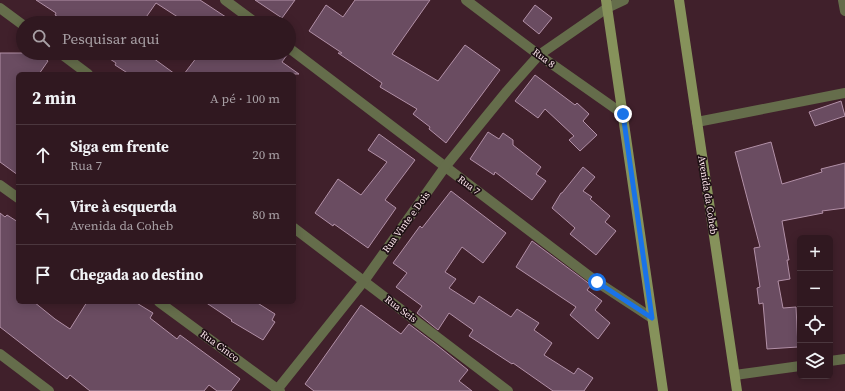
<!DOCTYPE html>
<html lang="pt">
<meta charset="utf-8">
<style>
:root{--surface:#301820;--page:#3c252d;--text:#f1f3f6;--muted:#a8a0a5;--line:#4b373e}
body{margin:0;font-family:"Source Serif 4",serif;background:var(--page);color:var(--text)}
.controls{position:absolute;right:12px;bottom:12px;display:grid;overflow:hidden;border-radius:6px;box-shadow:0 2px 10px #0003}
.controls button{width:36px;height:36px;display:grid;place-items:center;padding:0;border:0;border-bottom:1px solid var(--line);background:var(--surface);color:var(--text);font:20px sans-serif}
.stop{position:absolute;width:12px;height:12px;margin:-9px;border:3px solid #1a73e8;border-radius:50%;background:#fff}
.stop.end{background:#1a73e8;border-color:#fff;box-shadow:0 1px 4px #0008}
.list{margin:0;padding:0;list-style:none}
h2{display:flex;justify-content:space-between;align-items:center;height:52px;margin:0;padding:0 16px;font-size:17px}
h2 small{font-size:13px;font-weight:400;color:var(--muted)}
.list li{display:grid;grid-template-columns:26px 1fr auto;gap:12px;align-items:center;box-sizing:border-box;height:60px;padding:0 16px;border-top:1px solid var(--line)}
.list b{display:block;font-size:15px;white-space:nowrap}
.list p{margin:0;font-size:13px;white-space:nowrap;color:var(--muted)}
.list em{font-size:13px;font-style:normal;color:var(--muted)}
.icon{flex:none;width:22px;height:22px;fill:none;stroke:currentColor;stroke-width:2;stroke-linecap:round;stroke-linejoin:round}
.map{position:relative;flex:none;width:845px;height:391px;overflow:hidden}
.search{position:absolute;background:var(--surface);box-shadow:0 2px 10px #0003;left:16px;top:16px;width:280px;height:44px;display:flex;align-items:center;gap:10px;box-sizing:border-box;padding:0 14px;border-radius:22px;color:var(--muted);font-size:15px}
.panel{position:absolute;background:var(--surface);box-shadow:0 2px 10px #0003;left:16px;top:72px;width:280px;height:232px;border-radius:6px}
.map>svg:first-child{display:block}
.building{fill:#6a4c61;stroke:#b290a7}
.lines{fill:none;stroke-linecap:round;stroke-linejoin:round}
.street{stroke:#656d4b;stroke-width:10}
.secondary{stroke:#86925b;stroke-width:10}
.route{stroke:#1a73e8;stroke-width:5}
.labels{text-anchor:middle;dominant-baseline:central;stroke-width:3.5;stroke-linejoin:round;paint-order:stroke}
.street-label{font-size:10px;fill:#ffe8ee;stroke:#1e0f14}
</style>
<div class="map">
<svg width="845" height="391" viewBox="0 0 845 391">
<rect width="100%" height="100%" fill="#40202b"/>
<g class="building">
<polygon points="36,0 200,0 235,23 187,23 156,3 142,23 68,23 55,15 56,13"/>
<polygon points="255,0 295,0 282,18"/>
<polygon points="355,0 430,0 392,54 438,81 465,45 500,70 446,143 429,129 430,127 413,114 417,109 380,87 382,83 338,53 342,53 309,31 326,5 343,17"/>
<polygon points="535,5 552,18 539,34 523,21"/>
<polygon points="0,53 38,53 48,61 39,74 18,74 18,175 0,162"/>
<polygon points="101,53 156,53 153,58 175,74 129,74 115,65 116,63"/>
<polygon points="200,53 285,53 287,55 282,62 299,74 184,74"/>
<polygon points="535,75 575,105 577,103 589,114 583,121 597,135 580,151 569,140 574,136 545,109 538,118 515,101"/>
<polygon points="841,101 845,116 815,126 809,112"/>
<polygon points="488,132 499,139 503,133 513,140 513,145 541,167 536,174 546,181 532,200 495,172 494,175 470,159"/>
<polygon points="379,134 415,160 385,200 396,208 368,248 334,224 333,226 315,213 338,179 361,195 387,162 368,150"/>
<polygon points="771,142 782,184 822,172 821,169 845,163 845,208 822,211 823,213 782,221 789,260 787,260 790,279 778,281 783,308 796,307 798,347 767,349 763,303 759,304 757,288 760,287 754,248 760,247 735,152"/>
<polygon points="583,167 595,177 583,191 592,197 590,199 610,216 605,222 616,231 596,255 570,234 575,228 552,208 561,193 562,193"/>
<polygon points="451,191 506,233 483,263 462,247 445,272 456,279 449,288 474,304 479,296 511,317 517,309 539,323 534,330 552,343 544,355 574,374 578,368 593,378 584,391 553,391 513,363 512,364 469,336 473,330 449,313 438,330 417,313 422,306 396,287 407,273 393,263 420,226 422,228"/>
<polygon points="0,213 5,217 7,215 18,222 18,302 34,302 55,319 70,329 87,302 135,302 153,313 150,318 177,339 180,335 240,379 231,391 217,391 209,385 204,391 90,391 70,375 67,379 0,327"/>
<polygon points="532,241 591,285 587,290 602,301 595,310 610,323 598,339 570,315 576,307 516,267"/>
<polygon points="205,302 256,302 275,314 272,320 275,322 263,340 231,321 232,320"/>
<polygon points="361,305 401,334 409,324 438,346 468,370 459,381 472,391 314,391 305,384"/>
</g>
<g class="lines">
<g class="street">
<polyline points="225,0 256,23"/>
<polyline points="466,0 539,55 623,114"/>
<polyline points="843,0 845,11"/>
<polyline points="0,8 23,25"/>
<polyline points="289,48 597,282 652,318"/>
<polyline points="60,53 88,74"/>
<polyline points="697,122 845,93"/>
<polyline points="0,185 18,198"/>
<polyline points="294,228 508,391"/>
<polyline points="159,302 280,391"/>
<polyline points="0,354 49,391"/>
<polyline points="830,361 845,359"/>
<polyline points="735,375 800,366"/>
<polyline points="276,391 364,281 445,167 507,91 539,55 607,8 624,0"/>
</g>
<g class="secondary">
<polyline points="606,0 663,391"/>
<polyline points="679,0 737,391"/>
</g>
</g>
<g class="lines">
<polyline class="route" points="597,282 652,318 623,114"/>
</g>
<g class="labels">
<g class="street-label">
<text transform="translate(544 58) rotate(36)">Rua 8</text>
<text transform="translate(469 185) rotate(37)">Rua 7</text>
<text transform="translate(708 195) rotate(81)">Avenida da Coheb</text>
<text transform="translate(406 222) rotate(-54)">Rua Vinte e Dois</text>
<text transform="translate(401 309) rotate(37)">Rua Seis</text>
<text transform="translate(220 346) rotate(36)">Rua Cinco</text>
</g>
</g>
</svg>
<div class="controls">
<button>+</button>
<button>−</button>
<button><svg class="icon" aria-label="locate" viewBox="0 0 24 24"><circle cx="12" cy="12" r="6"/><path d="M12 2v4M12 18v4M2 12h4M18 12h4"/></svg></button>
<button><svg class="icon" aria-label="layers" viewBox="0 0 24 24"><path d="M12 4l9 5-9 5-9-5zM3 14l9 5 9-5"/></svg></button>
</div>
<div class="stop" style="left:597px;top:282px"></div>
<div class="stop end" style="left:623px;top:114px"></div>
<div class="search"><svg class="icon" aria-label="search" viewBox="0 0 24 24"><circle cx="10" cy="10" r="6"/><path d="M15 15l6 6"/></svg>Pesquisar aqui</div>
<section class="panel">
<h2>2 min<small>A pé · 100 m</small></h2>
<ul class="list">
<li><svg class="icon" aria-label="ahead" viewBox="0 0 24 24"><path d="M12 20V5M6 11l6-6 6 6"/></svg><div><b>Siga em frente</b><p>Rua 7</p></div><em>20 m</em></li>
<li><svg class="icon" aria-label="left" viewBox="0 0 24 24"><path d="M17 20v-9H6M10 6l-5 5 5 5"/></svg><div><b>Vire à esquerda</b><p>Avenida da Coheb</p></div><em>80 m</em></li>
<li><svg class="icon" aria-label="arrive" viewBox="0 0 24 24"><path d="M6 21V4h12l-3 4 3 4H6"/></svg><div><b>Chegada ao destino</b></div></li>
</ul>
</section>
</div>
